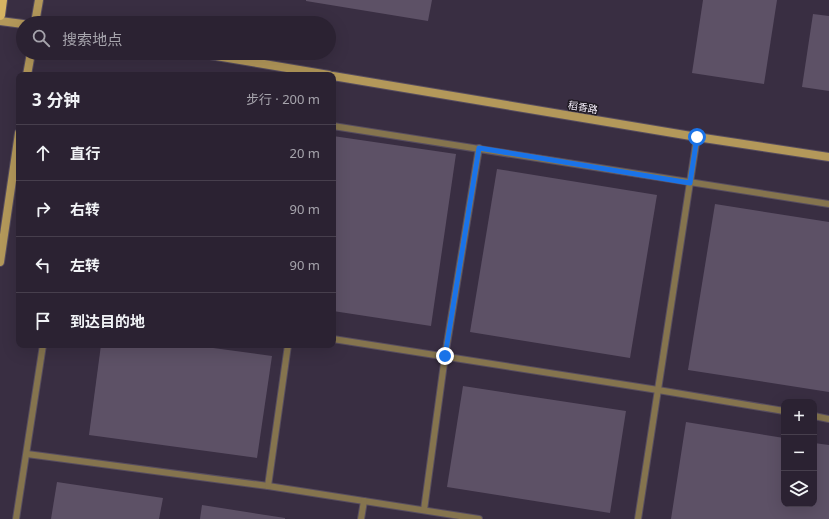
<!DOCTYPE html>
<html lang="zh">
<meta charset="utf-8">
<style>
:root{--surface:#2b2232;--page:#372f3e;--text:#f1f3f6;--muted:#a6a4ac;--line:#473f4d}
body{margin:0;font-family:"Noto Sans","Noto Sans SC",sans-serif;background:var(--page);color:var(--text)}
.controls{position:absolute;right:12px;bottom:12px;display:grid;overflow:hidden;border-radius:8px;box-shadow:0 4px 16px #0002}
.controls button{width:36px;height:36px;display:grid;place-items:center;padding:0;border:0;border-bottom:1px solid var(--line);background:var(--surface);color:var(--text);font:20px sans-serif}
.stop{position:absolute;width:12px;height:12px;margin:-9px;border:3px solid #1a73e8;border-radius:50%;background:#fff}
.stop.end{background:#1a73e8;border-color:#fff;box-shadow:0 1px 4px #0008}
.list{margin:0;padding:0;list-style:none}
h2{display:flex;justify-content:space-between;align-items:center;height:52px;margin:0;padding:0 16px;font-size:17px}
h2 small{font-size:13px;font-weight:400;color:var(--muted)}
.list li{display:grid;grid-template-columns:26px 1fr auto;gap:12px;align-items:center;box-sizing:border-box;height:56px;padding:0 16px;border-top:1px solid var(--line)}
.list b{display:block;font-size:15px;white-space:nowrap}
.list em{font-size:13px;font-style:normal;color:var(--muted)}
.icon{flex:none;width:22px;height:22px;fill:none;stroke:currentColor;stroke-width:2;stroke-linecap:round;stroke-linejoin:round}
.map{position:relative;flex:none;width:829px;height:519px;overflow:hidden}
.search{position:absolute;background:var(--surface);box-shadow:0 4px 16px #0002;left:16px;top:16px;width:320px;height:44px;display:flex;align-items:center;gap:10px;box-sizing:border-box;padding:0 14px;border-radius:22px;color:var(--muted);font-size:15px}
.panel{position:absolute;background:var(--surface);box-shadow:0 4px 16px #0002;left:16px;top:72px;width:320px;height:276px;border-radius:8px}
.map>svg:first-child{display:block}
.building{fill:#5d5166}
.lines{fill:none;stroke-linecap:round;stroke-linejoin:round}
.lane-casing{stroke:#574d5f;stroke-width:8}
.secondary-casing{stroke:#574d5f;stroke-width:10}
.primary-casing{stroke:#574d5f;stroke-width:12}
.lane{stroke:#85744e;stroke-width:6}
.secondary{stroke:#b3985a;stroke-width:8}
.primary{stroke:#d6b362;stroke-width:10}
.route{stroke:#1a73e8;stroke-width:5}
.labels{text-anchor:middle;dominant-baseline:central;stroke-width:3;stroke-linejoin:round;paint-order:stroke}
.street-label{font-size:10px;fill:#f4edfa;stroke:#1e1922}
</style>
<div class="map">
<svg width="829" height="519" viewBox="0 0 829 519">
<rect width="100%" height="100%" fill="#392e42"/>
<g class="building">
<polygon points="306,0 432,0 428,21 306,1"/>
<polygon points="703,0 777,0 764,84 692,73"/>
<polygon points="813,14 829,16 829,91 802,87"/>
<polygon points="333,136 456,154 431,326 333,311"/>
<polygon points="497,169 657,195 630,358 470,332"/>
<polygon points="715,204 829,222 829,392 688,370"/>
<polygon points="101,345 191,345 272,356 257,458 89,435"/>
<polygon points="463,386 626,411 610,513 447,487"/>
<polygon points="686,422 784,438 784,504 814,504 814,443 829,445 829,519 671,519"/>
<polygon points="57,482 163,498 159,519 51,519"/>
<polygon points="202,505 285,518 285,519 200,519"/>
</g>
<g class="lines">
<g class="lane-casing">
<g id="lane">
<path d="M333,126C499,151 664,179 829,204"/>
<polyline points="333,339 658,390 784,411"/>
<polyline points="814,416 829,419"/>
<polyline points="27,454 268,486 479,519"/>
<polyline points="268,486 288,345"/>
<polyline points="424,510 445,356 479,148"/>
<polyline points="16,519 43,345"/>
<polyline points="361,519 364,501"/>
<polyline points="638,519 697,137"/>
</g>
</g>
<g class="secondary-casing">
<g id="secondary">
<polyline points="0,21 23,24"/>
<polyline points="35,23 39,0"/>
<polyline points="198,53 329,75"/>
<polyline points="27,75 31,53"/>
<polyline points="333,76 697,137 829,157"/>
<polyline points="0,262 19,133"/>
</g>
</g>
<g class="primary-casing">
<polyline id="primary" points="0,15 2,0"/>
</g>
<use href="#lane" class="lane"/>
<use href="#secondary" class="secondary"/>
<use href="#primary" class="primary"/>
</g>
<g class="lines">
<polyline class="route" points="445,356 479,148 690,183 697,137"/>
</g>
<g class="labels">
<g class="street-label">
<text transform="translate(583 107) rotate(10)">稻香路</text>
</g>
</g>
</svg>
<div class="controls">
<button>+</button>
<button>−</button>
<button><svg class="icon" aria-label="layers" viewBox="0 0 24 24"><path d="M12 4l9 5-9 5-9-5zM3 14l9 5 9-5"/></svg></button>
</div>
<div class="stop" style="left:697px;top:137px"></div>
<div class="stop end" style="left:445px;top:356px"></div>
<div class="search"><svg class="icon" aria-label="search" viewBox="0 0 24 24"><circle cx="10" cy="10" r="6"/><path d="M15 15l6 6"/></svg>搜索地点</div>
<section class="panel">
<h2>3 分钟<small>步行 · 200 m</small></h2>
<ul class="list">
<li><svg class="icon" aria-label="ahead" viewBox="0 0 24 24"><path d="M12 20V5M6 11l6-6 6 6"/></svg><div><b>直行</b></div><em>20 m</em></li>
<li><svg class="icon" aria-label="right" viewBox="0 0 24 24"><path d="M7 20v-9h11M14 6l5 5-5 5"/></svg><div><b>右转</b></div><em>90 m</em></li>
<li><svg class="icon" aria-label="left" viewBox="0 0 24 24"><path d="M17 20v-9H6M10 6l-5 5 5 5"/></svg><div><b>左转</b></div><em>90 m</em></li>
<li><svg class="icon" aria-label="arrive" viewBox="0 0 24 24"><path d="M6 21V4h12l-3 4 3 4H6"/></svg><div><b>到达目的地</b></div></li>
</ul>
</section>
</div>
